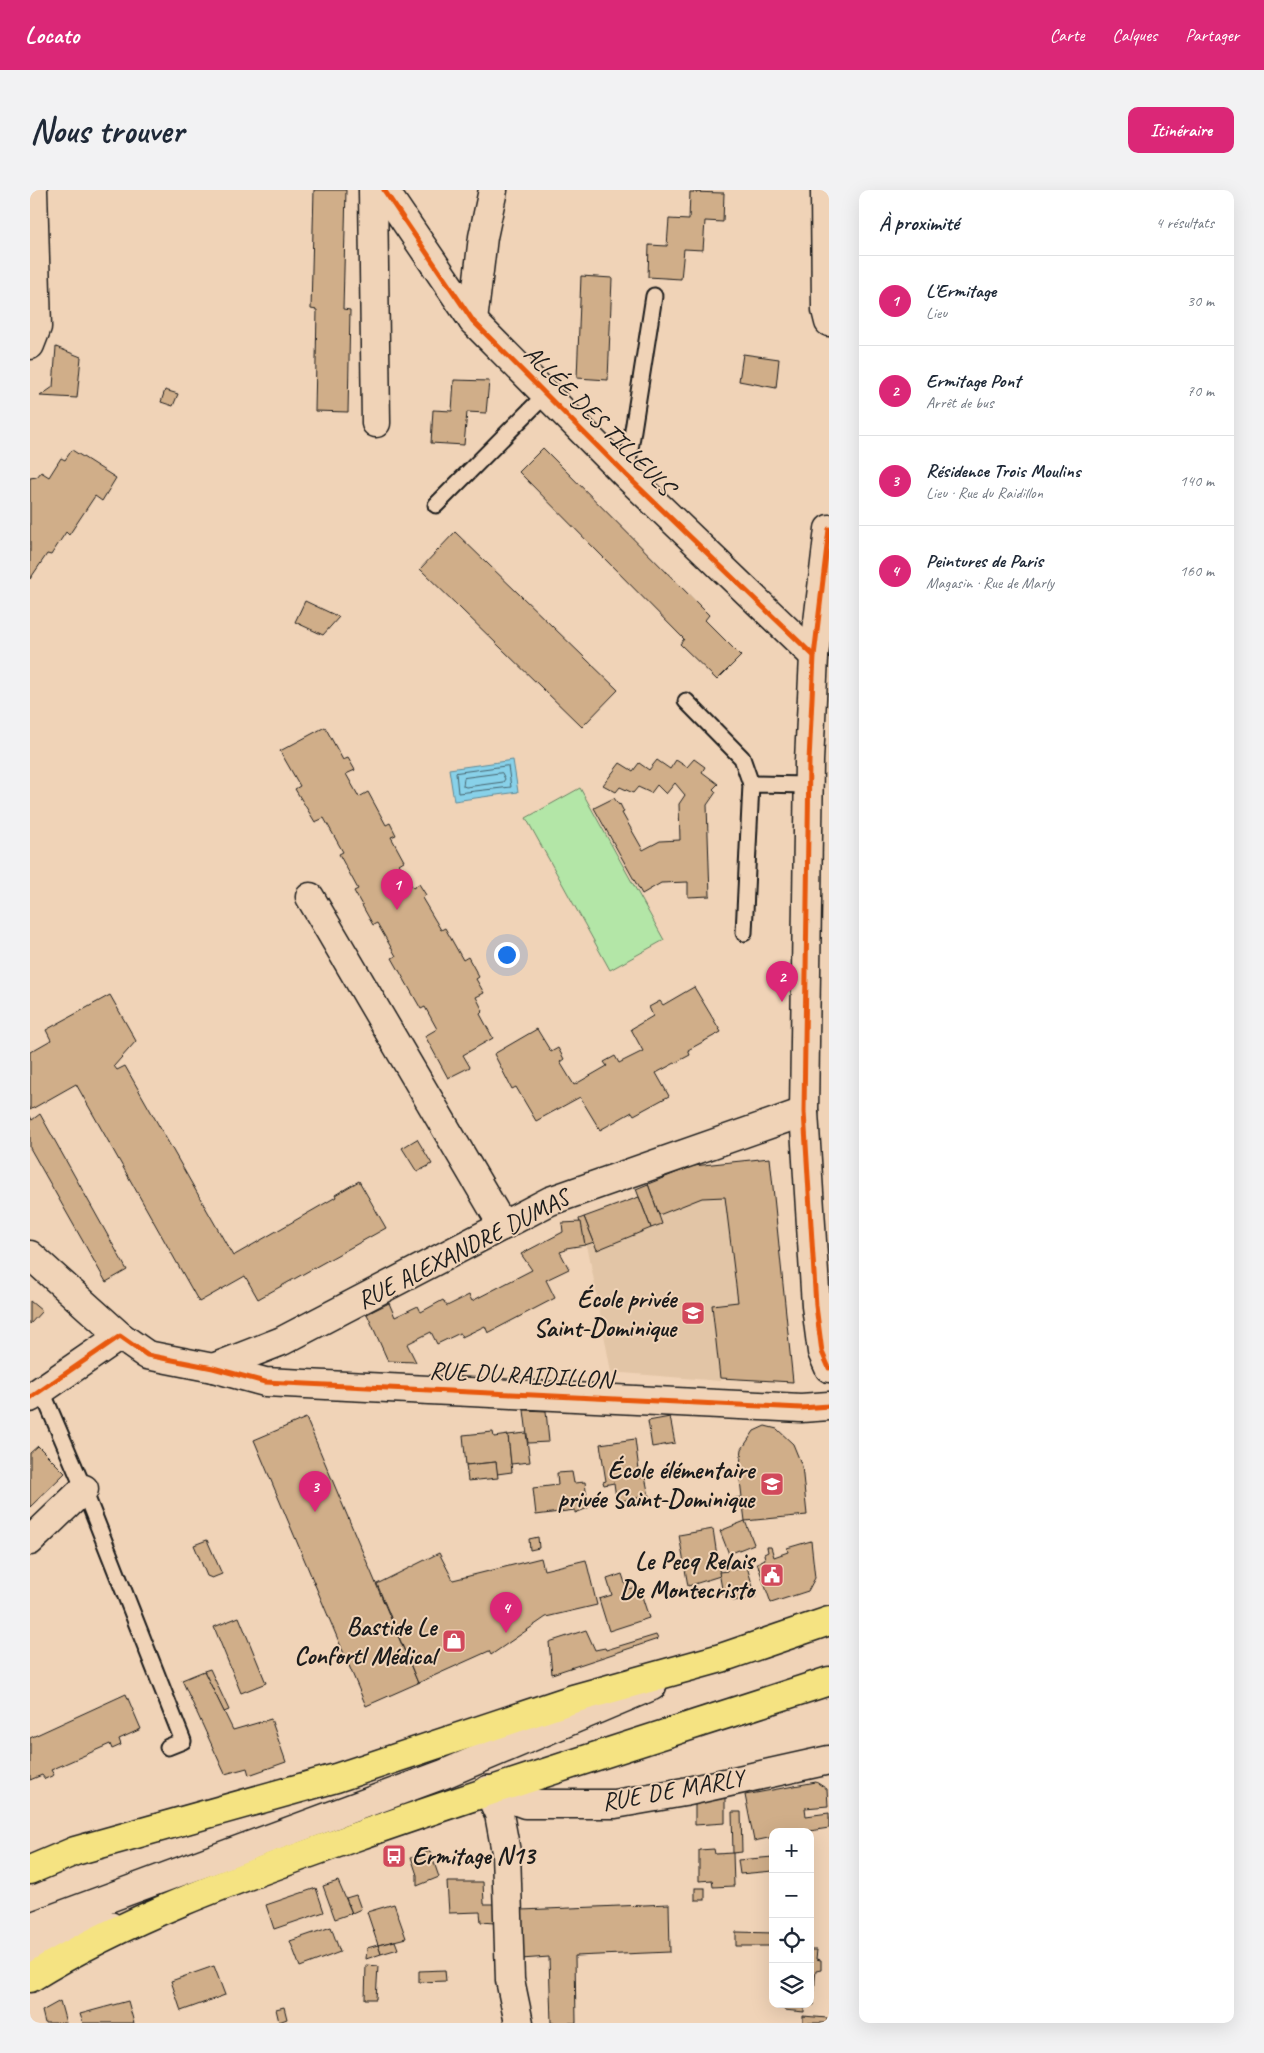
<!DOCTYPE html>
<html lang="fr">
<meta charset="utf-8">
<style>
:root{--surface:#fff;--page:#f2f2f3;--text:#1f2937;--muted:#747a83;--line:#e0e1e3;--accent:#db2777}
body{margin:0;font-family:Caveat,sans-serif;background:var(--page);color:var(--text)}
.controls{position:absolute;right:15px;bottom:15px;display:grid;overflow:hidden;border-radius:10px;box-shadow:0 5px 20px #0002}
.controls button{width:45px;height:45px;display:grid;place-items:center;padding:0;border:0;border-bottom:1px solid var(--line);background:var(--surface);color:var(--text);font:25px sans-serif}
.you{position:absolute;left:476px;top:764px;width:18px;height:18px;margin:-12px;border:4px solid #fff;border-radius:50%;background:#1a73e8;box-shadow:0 0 0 8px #1a73e833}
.badge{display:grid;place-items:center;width:32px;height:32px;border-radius:50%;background:var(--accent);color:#fff;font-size:16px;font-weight:700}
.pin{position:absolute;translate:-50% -41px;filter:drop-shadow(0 1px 2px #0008)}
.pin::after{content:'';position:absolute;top:26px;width:18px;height:15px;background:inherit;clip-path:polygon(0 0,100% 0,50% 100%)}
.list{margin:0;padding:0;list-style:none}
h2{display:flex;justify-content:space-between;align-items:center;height:65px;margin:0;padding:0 20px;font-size:21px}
h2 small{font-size:16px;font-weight:400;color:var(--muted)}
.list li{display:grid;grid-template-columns:32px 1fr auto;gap:15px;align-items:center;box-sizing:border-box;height:90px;padding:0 20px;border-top:1px solid var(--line)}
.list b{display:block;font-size:19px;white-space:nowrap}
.list p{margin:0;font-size:16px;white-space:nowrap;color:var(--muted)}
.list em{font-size:16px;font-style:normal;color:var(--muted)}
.icon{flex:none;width:28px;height:28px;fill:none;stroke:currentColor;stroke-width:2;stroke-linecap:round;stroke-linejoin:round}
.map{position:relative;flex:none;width:799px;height:1833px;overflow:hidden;border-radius:10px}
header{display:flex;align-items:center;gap:30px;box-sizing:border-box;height:70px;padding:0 25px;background:var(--accent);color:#fff}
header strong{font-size:24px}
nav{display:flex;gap:28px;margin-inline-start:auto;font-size:18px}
.intro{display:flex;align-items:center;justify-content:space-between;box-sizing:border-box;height:120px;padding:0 30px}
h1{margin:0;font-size:35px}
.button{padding:12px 22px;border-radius:10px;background:var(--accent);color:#fff;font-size:18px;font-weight:700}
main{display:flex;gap:30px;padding:0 30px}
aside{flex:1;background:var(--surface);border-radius:10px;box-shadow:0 5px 20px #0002}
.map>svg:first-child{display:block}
.built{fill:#e2c5a6}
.green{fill:#b3e6a7;stroke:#688162}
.water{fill:#88d1e9;stroke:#5d8997}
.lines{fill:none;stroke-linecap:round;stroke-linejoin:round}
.shore{stroke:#47646e;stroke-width:1}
.building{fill:#d0ae89;stroke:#1c1c1c}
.lane-casing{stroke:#1c1c1c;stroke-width:19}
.street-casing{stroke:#1c1c1c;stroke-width:31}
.secondary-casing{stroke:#1c1c1c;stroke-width:31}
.primary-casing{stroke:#1c1c1c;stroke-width:31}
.lane{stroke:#f0d3b7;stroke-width:15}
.street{stroke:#f0d3b7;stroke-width:28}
.secondary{stroke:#f0d3b7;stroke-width:28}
.primary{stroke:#f5e382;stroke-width:28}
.cycleway-casing{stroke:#f0d3b7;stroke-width:8}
.cycleway{stroke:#e8590c;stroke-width:5}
.labels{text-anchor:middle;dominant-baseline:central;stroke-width:4;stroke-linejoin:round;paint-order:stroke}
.street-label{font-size:25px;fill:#1c1c1c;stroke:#f0d3b7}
.poi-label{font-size:25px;font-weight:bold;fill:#1c1c1c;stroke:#f0d3b7;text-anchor:end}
</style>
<header>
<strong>Locato</strong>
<nav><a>Carte</a><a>Calques</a><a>Partager</a></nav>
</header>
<div class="intro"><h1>Nous trouver</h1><a class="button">Itinéraire</a></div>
<main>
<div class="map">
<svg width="799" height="1833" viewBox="0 0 799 1833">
<rect width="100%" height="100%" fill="#f0d3b7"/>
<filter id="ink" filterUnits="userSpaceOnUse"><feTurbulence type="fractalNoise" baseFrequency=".02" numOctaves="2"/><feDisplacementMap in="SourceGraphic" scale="10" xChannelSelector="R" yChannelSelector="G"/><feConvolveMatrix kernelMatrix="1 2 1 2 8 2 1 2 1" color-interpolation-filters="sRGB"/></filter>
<g filter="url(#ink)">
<polygon class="built" points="740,968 763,1192 690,1188 690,1191 581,1182 559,1064 549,1029 608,1007 606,999 663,976"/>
<polygon class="green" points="550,598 634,750 580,780 496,628"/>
<polygon class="water" points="483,570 488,602 424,611 419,579"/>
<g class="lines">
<g class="shore">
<polygon points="478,576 481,597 428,603 426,583"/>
<polygon points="472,583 475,589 473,592 436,597 433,596 434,588"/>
</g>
</g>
<g class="building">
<polygon points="284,0 316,0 313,119 320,120 318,222 285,221 287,120 281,119"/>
<polygon points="660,2 694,3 693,32 675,31 673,60 654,59 651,89 618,87 619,55 637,56 639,29 659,30"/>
<polygon points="551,86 582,88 578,190 547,188"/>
<polygon points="26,157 51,167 47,208 10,206 23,197"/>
<polygon points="713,164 749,169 746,198 709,191"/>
<polygon points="424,190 459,191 456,223 437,222 434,255 401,253 403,220 422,221"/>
<polygon points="135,200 148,204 143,216 131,212"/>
<polygon points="513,258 679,425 675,430 711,466 687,490 650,454 654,449 489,282"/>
<polygon points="42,260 86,288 72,311 65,306 39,345 36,342 21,365 17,364 0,389 0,288 7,287 11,282 19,287 31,268 35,270"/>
<polygon points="425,342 588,500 552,537 390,379"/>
<polygon points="275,411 309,427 293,445 265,432"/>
<polygon points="295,537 313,570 318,568 325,580 316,584 329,607 338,602 356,635 360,633 366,645 361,647 374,671 369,674 383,698 389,694 396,705 392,708 411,740 415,738 433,770 438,767 449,787 446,789 454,803 446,807 453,821 450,824 463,848 433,865 440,877 418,888 395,846 407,839 395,817 391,819 362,768 366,766 347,733 343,735 324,701 328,699 309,664 313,662 294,628 285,632 265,599 270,596 250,561"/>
<polygon points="664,569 675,577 672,582 688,594 683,599 686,602 677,615 680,706 658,707 658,692 631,693 612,704 564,618 584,608 589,615 590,614 594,622 592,623 613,660 630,651 650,650 649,614 655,605 645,593 636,604 627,595 621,603 608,597 603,603 590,597 586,602 573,595 590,573 603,581 609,573 619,580 627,570 640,579 646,570 657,577"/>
<polygon points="664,797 691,842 658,860 660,865 626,883 639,906 604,925 602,922 570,940 550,907 506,931 486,897 482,899 464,864 507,839 521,862 528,858 534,869 530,872 544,895 577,876 574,872 585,866 589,873 613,861 601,839 623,826 619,817 630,811 633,815"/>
<polygon points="80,805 106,851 84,876 87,880 95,876 203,1066 306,1007 305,1005 329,991 356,1038 228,1109 215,1086 169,1112 46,894 0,920 0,862 21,850 16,840"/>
<polygon points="10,924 97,1080 76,1092 0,958 0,926 2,930"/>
<polygon points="387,949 402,974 387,982 372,958"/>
<polygon points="740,968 763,1192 690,1188 682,1115 708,1112 695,1007 672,1008 629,1025 618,994 663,976"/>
<polygon points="618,994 632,1034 621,1038 606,999"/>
<polygon points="609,1007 621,1038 567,1060 554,1027"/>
<polygon points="554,1027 564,1052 555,1055 549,1029"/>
<polygon points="551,1032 555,1055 536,1058 536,1060 530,1062 539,1079 516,1090 525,1108 458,1143 455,1136 432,1147 430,1143 407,1154 401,1142 377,1154 386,1172 358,1171 337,1124 359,1113 365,1127 388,1116 391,1122 413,1110 417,1116 439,1105 442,1111 502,1080 491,1064 533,1042 532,1033"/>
<polygon points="0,1111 12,1121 0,1134"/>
<polygon points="494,1220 516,1221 519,1252 498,1253"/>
<polygon points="640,1227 645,1253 622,1257 618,1231"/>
<polygon points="276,1228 388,1493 336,1516 224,1250"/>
<polygon points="735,1236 747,1239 763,1254 772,1276 777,1325 715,1331 713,1315 706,1316 705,1308 712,1307 709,1282 712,1259 724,1241"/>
<polygon points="463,1242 464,1247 478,1245 482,1282 467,1284 466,1272 436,1275 433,1245"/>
<polygon points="496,1243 500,1272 481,1274 478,1245"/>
<polygon points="605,1249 610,1288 615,1287 619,1306 590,1311 590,1315 587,1315 584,1293 574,1295 573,1292 576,1291 570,1254"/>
<polygon points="8,1256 35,1283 0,1317 0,1263"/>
<polygon points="466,1272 468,1288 438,1291 436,1275"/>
<polygon points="542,1282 544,1293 555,1292 558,1318 545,1323 545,1320 506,1325 503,1298 528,1295 527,1283"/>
<polygon points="715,1331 724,1354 699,1364 690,1341"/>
<polygon points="683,1339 690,1386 658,1396 649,1345"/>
<polygon points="508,1347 509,1358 500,1360 499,1349"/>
<polygon points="177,1350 192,1384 182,1388 177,1386 164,1355"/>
<polygon points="781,1351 785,1388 778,1401 741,1413 727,1373 735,1369 734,1364 738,1362 737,1357 741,1357 744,1367 758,1362 757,1358"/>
<polygon points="409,1363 423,1390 511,1368 514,1380 556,1370 567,1415 516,1427 461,1465 459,1461 388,1493 347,1394"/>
<polygon points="701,1374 702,1380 717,1377 726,1407 703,1411 701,1403 693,1404 689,1382 697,1381 696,1376"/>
<polygon points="592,1384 597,1399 609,1397 619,1428 579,1441 569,1409 582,1405 577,1389"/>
<polygon points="209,1427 236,1493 211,1503 184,1437"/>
<polygon points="556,1440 565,1460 575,1458 576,1460 626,1445 628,1449 522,1484 519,1452"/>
<polygon points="180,1479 199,1520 194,1522 174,1481"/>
<polygon points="174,1481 203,1540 241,1529 256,1572 219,1585 217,1578 195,1584 152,1490"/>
<polygon points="96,1504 111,1539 89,1549 91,1555 82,1559 80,1554 21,1580 24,1585 15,1589 12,1585 0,1590 0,1548"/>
<polygon points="786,1592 797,1599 798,1616 775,1618 776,1626 799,1623 799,1638 773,1642 743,1642 743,1647 724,1651 715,1605"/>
<polygon points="695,1608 695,1633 665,1635 665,1614"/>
<polygon points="702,1622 711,1622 712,1662 703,1663"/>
<polygon points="684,1659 685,1664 703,1663 704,1696 683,1697 682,1690 669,1691 669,1660"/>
<polygon points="400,1661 409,1687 387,1696 387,1685 381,1667"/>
<polygon points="743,1667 743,1681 710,1684 708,1670"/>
<polygon points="308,1691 322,1723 305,1729 293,1696"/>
<polygon points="417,1692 453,1692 454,1714 464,1714 464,1733 451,1732 450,1722 419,1723"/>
<polygon points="286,1698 294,1722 244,1739 236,1715"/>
<rect x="665" y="1698" width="10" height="12"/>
<polygon points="326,1705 331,1719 322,1723 316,1708"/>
<polygon points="364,1714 376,1748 348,1755 337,1722"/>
<polygon points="639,1714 640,1762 545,1766 546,1833 521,1833 519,1767 491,1769 491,1720"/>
<polygon points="301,1737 310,1762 270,1777 260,1751"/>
<polygon points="706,1742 743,1743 743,1756 706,1756"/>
<polygon points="365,1751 368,1759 351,1764 348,1755"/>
<polygon points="348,1755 351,1764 336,1769 337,1758"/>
<polygon points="780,1760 787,1760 786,1769 791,1770 791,1780 786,1781 785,1789 780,1789"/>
<polygon points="336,1775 348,1776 346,1809 335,1809"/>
<polygon points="184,1776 195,1805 151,1821 141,1791"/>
<polygon points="415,1780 416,1791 389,1792 389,1781"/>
<polygon points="780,1789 785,1789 784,1815 774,1816 774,1822 754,1820 754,1814 780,1814"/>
<polygon points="30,1811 36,1833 15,1833 12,1821"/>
<polygon points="98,1811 104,1833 53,1833 50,1824"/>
<polygon points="254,1817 257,1829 249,1832 246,1819"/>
<polygon points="773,1826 797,1828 797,1833 773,1833"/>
</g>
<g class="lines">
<g class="lane-casing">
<g id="lane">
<polyline points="596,285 624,106"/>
<polyline points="406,315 516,204"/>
<polyline points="656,511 712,568 721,594"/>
<polyline points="714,743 721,594 778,595"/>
<polyline points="11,1199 50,1290 153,1551 138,1557"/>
</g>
</g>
<g class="street-casing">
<g id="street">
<polyline points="343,0 346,233"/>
<polyline points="354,0 443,131 596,285 784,466"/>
<polyline points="795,0 796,120 799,132"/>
<polyline points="443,131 453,47 463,0"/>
<polyline points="0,155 7,137 3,0"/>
<polyline points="799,339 784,466 779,571 774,922 786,1116 792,1162 799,1178"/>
<polyline points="280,707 473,1036"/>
<polyline points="0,1065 90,1146"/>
<polyline points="183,1178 252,1151 520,1011 774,922"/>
<polyline points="0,1208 90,1146 117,1165 183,1178 235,1192 771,1218 799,1216"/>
<polyline points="0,1351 54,1299"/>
<polyline points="458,1600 495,1614 585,1614 654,1602 799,1570"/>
<polyline points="458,1600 469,1624 476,1662 480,1790 489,1833"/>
</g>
</g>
<g class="secondary-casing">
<g id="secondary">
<polyline points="0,1737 414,1584 622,1496"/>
<polyline points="0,1762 80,1736"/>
</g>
</g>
<g class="primary-casing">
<g id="primary">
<polyline points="0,1680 45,1661 306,1588 543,1509 691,1468 799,1431"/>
<path d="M0,1788C100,1726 212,1687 322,1648C480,1592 640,1543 799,1491"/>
</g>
</g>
<use href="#lane" class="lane"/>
<use href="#street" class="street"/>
<use href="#secondary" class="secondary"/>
<use href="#primary" class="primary"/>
<g class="cycleway-casing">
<g id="cycleway">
<polyline points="354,0 443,131 596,285 784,466"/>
<polyline points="799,339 784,466 779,571 774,922 786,1116 792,1162 799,1178"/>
<polyline points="0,1208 90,1146 117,1165 183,1178 235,1192 771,1218 799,1216"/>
</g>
</g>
<use href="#cycleway" class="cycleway"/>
</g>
</g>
<defs>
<g id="school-square" transform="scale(1.25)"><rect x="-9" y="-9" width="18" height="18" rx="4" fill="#d1495b" stroke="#f0d3b7"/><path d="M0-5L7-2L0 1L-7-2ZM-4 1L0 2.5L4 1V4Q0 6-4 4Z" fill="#fff"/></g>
<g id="civic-square" transform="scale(1.25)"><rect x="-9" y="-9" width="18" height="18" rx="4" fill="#d1495b" stroke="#f0d3b7"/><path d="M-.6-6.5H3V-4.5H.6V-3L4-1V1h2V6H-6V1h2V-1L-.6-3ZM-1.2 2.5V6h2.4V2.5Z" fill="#fff"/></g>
<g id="shop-square" transform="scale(1.25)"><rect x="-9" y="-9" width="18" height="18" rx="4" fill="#d1495b" stroke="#f0d3b7"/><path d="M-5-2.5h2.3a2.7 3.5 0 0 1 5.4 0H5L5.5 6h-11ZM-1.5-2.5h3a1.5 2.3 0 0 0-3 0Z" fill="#fff"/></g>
<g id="bus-square" transform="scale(1.25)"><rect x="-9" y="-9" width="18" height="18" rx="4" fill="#d1495b" stroke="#f0d3b7"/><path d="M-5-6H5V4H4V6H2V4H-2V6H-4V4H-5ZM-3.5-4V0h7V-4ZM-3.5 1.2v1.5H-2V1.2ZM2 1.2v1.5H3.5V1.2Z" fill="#fff"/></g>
</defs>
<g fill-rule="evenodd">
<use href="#school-square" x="663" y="1123"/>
<use href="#school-square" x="742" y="1294"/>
<use href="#civic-square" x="742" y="1385"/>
<use href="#shop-square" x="424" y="1451"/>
<use href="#bus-square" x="364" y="1666"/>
</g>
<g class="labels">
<g class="street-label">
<text transform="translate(569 230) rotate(45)">ALLÉE DES TILLEULS</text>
<text transform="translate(433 1059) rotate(-27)">RUE ALEXANDRE DUMAS</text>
<text transform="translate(491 1185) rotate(3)">RUE DU RAIDILLON</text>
<text transform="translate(643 1600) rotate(-10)">RUE DE MARLY</text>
</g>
<g class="poi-label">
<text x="646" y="1109">École privée<tspan x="646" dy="29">Saint-Dominique</tspan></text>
<text x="724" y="1280">École élémentaire<tspan x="724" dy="29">privée Saint-Dominique</tspan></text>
<text x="724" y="1371">Le Pecq Relais<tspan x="724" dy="29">De Montecristo</tspan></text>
<text x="406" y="1437">Bastide Le<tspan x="406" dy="29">Confortl Médical</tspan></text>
<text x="382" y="1666" text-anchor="start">Ermitage N13</text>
</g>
</g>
</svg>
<div class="controls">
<button>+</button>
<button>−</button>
<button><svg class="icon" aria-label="locate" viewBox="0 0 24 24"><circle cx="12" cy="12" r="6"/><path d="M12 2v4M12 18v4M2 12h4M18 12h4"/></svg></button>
<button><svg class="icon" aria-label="layers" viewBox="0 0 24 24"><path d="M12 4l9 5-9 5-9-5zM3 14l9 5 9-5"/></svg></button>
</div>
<div class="you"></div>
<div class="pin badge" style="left:367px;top:720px">1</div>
<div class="pin badge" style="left:752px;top:812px">2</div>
<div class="pin badge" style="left:285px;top:1322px">3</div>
<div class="pin badge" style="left:476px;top:1443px">4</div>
</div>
<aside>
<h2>À proximité<small>4 résultats</small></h2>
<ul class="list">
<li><span class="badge">1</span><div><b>L'Ermitage</b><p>Lieu</p></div><em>30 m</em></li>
<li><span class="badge">2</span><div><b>Ermitage Pont</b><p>Arrêt de bus</p></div><em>70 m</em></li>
<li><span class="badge">3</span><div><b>Résidence Trois Moulins</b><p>Lieu · Rue du Raidillon</p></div><em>140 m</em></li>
<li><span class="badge">4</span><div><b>Peintures de Paris</b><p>Magasin · Rue de Marly</p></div><em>160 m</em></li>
</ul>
</aside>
</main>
